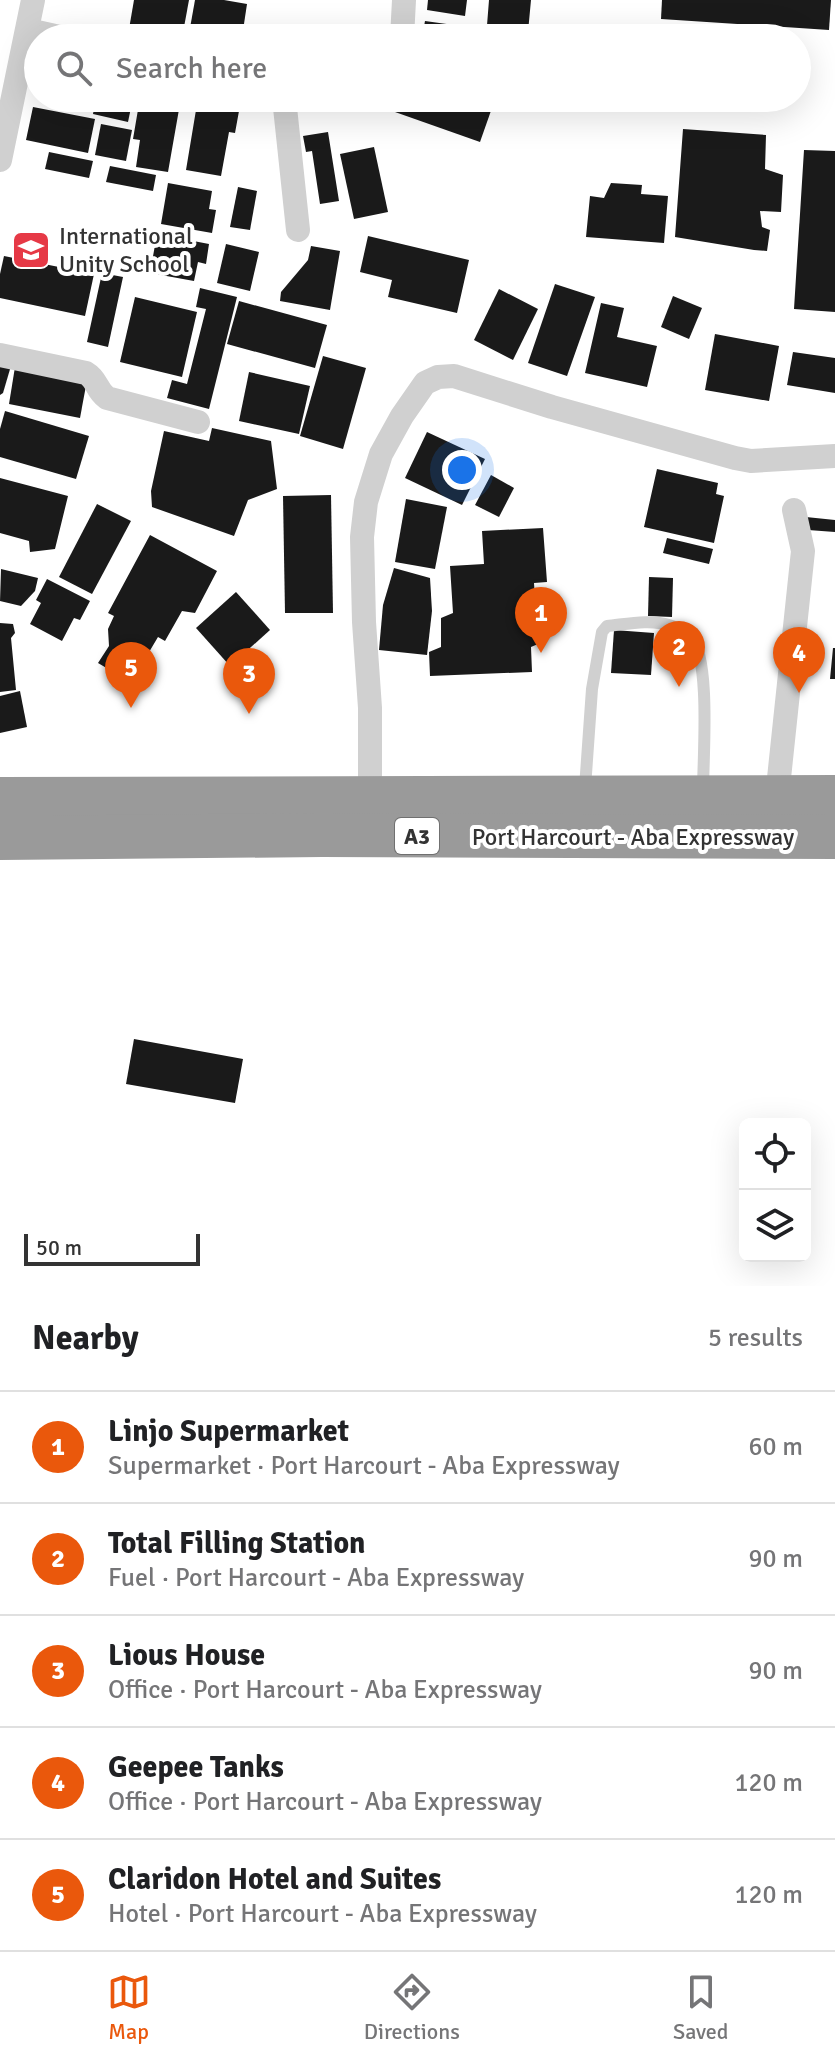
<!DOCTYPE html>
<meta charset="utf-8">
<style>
:root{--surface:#fff;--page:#f6f6f6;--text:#202124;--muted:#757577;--line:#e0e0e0;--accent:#ea580c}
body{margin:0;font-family:Signika,sans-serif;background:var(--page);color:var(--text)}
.controls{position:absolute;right:24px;bottom:24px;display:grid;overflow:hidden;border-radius:12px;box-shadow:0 8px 32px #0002}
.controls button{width:72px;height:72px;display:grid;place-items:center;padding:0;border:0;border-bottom:2px solid var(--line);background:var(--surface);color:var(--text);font:40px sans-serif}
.scale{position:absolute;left:24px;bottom:20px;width:176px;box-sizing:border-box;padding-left:8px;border:4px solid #333;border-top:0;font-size:22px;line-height:28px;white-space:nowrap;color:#333;-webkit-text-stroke:6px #fff;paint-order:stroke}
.you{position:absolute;left:462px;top:470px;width:28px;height:28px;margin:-20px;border:6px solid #fff;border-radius:50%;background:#1a73e8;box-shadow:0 0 0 12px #1a73e833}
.badge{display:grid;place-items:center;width:52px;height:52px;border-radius:50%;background:var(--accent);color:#fff;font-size:26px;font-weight:700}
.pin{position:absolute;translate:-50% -66px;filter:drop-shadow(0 2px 4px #0008)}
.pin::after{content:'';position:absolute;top:42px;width:28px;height:24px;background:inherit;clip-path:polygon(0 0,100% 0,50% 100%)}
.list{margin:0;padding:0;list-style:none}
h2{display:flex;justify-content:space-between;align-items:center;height:104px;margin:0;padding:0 32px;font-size:34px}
h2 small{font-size:26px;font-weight:400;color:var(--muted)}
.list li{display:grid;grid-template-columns:52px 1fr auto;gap:24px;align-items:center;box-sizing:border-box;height:112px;padding:0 32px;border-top:2px solid var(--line)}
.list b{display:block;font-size:30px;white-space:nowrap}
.list p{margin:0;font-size:26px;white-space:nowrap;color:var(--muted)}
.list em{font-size:26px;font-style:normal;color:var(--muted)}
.icon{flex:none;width:44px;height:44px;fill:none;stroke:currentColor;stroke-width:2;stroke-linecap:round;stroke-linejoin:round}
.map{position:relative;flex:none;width:835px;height:1286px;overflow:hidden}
.search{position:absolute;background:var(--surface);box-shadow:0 8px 32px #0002;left:24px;right:24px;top:24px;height:88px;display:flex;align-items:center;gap:20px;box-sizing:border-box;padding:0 28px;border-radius:44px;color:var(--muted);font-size:30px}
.sheet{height:664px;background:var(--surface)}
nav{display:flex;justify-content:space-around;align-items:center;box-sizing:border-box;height:112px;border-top:2px solid var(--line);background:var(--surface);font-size:22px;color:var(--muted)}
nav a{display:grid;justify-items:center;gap:4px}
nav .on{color:var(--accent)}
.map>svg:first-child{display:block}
.building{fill:#1a1a1a}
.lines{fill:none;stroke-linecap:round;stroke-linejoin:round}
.lane{stroke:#d0d0d0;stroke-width:12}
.street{stroke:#d0d0d0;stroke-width:24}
.highway{stroke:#9a9a9a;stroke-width:44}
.labels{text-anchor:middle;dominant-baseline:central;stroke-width:8;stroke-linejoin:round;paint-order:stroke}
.shield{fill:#fff;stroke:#707070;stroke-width:2}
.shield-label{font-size:22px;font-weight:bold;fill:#333}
.poi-label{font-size:24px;fill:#333;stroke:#fff;text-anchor:start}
.street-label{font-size:24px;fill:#333;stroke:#fff}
</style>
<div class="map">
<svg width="835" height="1286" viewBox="0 0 835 1286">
<rect width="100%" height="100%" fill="#fff"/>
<g class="building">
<polygon points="134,0 189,0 182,38 129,29"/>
<polygon points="195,0 224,0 247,4 242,37 190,28"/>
<polygon points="428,0 467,0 465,16 427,10"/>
<polygon points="489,0 531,0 528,32 570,36 570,38 486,38"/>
<polygon points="662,0 831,0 829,30 661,19"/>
<polygon points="425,21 461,26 459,38 422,38"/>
<polygon points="96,98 133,98 128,122 93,114"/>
<polygon points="140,98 181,98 168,172 136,167 140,140 133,139"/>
<polygon points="198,98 235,98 233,110 239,111 235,133 229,132 221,176 186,170"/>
<polygon points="380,98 472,98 493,105 480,142 378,106"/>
<polygon points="33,107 95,119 88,153 26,140"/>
<polygon points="101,124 132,130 126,161 95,155"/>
<polygon points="683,129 766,135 765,169 783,175 781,212 760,211 762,227 770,230 767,251 754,250 675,237"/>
<polygon points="328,132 339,201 320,204 312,151 306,152 303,136"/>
<polygon points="374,147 388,212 354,219 340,154"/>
<polygon points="804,150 835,151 835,312 794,309"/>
<polygon points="49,152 93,161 89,178 45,169"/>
<polygon points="110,166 156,175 153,191 106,182"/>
<polygon points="168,183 212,191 209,209 216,210 212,233 161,224"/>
<polygon points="611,183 642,185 641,194 668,196 664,243 586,237 590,196 604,198"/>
<polygon points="238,187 257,191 250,230 230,227"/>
<polygon points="157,234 209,244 206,264 198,262 194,281 150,273"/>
<polygon points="368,236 469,260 457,313 388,297 392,280 360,272"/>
<polygon points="226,244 259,252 250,291 217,283"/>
<polygon points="311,246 340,251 330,310 280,301 281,292 308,260"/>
<polygon points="4,256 94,274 85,316 0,298 0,274"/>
<polygon points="102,273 123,277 108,347 87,342"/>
<polygon points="555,284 595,297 567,376 528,363"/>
<polygon points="200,288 237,297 209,409 167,398 172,380 187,384 206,309 196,307"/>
<polygon points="499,289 538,309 513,360 474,340"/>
<polygon points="673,296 702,308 689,339 661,327"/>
<polygon points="135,297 197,312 182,377 120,362"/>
<polygon points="239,301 327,325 315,368 227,344"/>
<polygon points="601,303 624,308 617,337 657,346 647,387 585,373"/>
<polygon points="715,334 779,346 769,401 705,390"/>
<polygon points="793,352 835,358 835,393 787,385"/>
<polygon points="0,356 13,359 3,393 0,395"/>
<polygon points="323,356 366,368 343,449 300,436"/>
<polygon points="15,367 87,380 80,418 9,404"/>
<polygon points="249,372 310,386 299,434 239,421"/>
<polygon points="5,411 89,436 76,479 0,457 0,429"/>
<polygon points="212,428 271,441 277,489 248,500 234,536 152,507 151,491 164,431 209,441"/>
<polygon points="427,432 485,459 462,505 405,478"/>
<polygon points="657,469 718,483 716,494 724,496 714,543 644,527"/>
<polygon points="491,475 514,488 499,517 475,505"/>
<polygon points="0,478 68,496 55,549 30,552 29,541 0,533"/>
<polygon points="331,495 333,613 285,613 283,496"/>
<polygon points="406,499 447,507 435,569 395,562"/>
<polygon points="97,504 131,521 92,594 59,577"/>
<polygon points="806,517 835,520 835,532 808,530"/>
<polygon points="543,528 547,582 534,583 538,644 531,647 532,672 430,676 429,652 441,647 441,618 453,613 450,566 484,564 482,531"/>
<polygon points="150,535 217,571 195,613 182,611 165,641 158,637 136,674 120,676 98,663 109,646 108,629 114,616 108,613"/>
<polygon points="667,538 713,549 709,564 663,553"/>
<polygon points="394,568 430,578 432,611 427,655 379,650 383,605"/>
<polygon points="1,569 38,578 35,591 21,606 0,601"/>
<polygon points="649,577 673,578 672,617 648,616"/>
<polygon points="47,579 90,601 80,620 74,618 62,641 30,624 41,603 36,600"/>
<polygon points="236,592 270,630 230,666 196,628"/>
<polygon points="0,623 13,624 15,633 11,638 16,690 0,692"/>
<polygon points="614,630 654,633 651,675 611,673"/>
<polygon points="833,648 835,648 835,679 830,679"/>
<polygon points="20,691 27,727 0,733 0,696"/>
<polygon points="134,1039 243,1059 235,1103 126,1084"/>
</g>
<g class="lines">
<path class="lane" d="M585,788L592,689L602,632L607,626C627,624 650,619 669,625C676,627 687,632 691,637C711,658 703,759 703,791"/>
<g class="street">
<polyline points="28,30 64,38"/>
<polyline points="402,38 404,0"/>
<polyline points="284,98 298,230"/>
<polyline points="0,160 33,0"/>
<path d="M0,355L86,373C98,380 95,389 107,398L198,422"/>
<polyline points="777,797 803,551 794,510"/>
<polyline points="370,798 370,708 364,622 362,537 366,502 381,454 402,416 425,383 438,377 454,376 552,407 735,458 751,461 835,456"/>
</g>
<g class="highway">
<polyline points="0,799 835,797"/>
<polyline points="0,838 322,835 835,837"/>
</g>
</g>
<defs>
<g id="school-square" transform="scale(2)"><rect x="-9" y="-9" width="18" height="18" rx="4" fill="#e63946" stroke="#fff"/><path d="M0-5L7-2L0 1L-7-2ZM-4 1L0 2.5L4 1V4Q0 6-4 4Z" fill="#fff"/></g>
</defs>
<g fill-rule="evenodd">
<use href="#school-square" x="31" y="250"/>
</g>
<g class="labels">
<rect class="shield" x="395" y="818" width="44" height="36" rx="6"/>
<g class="shield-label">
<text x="417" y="836">A3</text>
</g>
<g class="poi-label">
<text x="59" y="236">International<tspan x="59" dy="28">Unity School</tspan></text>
</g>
<g class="street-label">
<text x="633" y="837">Port Harcourt - Aba Expressway</text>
</g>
</g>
</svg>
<div class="controls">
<button><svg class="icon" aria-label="locate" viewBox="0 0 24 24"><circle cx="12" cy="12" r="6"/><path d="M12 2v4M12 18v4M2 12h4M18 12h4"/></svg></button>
<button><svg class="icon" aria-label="layers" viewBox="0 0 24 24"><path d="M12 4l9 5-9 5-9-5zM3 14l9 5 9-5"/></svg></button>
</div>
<div class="scale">50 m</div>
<div class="you"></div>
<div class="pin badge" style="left:541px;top:653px">1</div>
<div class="pin badge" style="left:679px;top:687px">2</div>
<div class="pin badge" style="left:249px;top:714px">3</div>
<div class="pin badge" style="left:799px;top:693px">4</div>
<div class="pin badge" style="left:131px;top:708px">5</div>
<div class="search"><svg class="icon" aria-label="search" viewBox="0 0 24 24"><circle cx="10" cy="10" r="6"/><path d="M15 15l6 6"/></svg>Search here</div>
</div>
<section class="sheet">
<h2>Nearby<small>5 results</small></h2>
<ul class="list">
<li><span class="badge">1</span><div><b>Linjo Supermarket</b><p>Supermarket · Port Harcourt - Aba Expressway</p></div><em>60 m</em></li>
<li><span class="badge">2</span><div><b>Total Filling Station</b><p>Fuel · Port Harcourt - Aba Expressway</p></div><em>90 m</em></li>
<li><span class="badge">3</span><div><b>Lious House</b><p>Office · Port Harcourt - Aba Expressway</p></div><em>90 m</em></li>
<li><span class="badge">4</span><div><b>Geepee Tanks</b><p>Office · Port Harcourt - Aba Expressway</p></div><em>120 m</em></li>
<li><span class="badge">5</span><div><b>Claridon Hotel and Suites</b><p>Hotel · Port Harcourt - Aba Expressway</p></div><em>120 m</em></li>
</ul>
</section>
<nav>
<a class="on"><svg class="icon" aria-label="map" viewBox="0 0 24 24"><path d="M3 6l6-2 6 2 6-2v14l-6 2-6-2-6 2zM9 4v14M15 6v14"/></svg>Map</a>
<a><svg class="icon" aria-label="directions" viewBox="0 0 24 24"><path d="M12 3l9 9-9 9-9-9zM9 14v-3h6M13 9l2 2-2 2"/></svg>Directions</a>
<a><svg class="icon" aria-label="saved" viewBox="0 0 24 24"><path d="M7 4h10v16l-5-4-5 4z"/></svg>Saved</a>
</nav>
